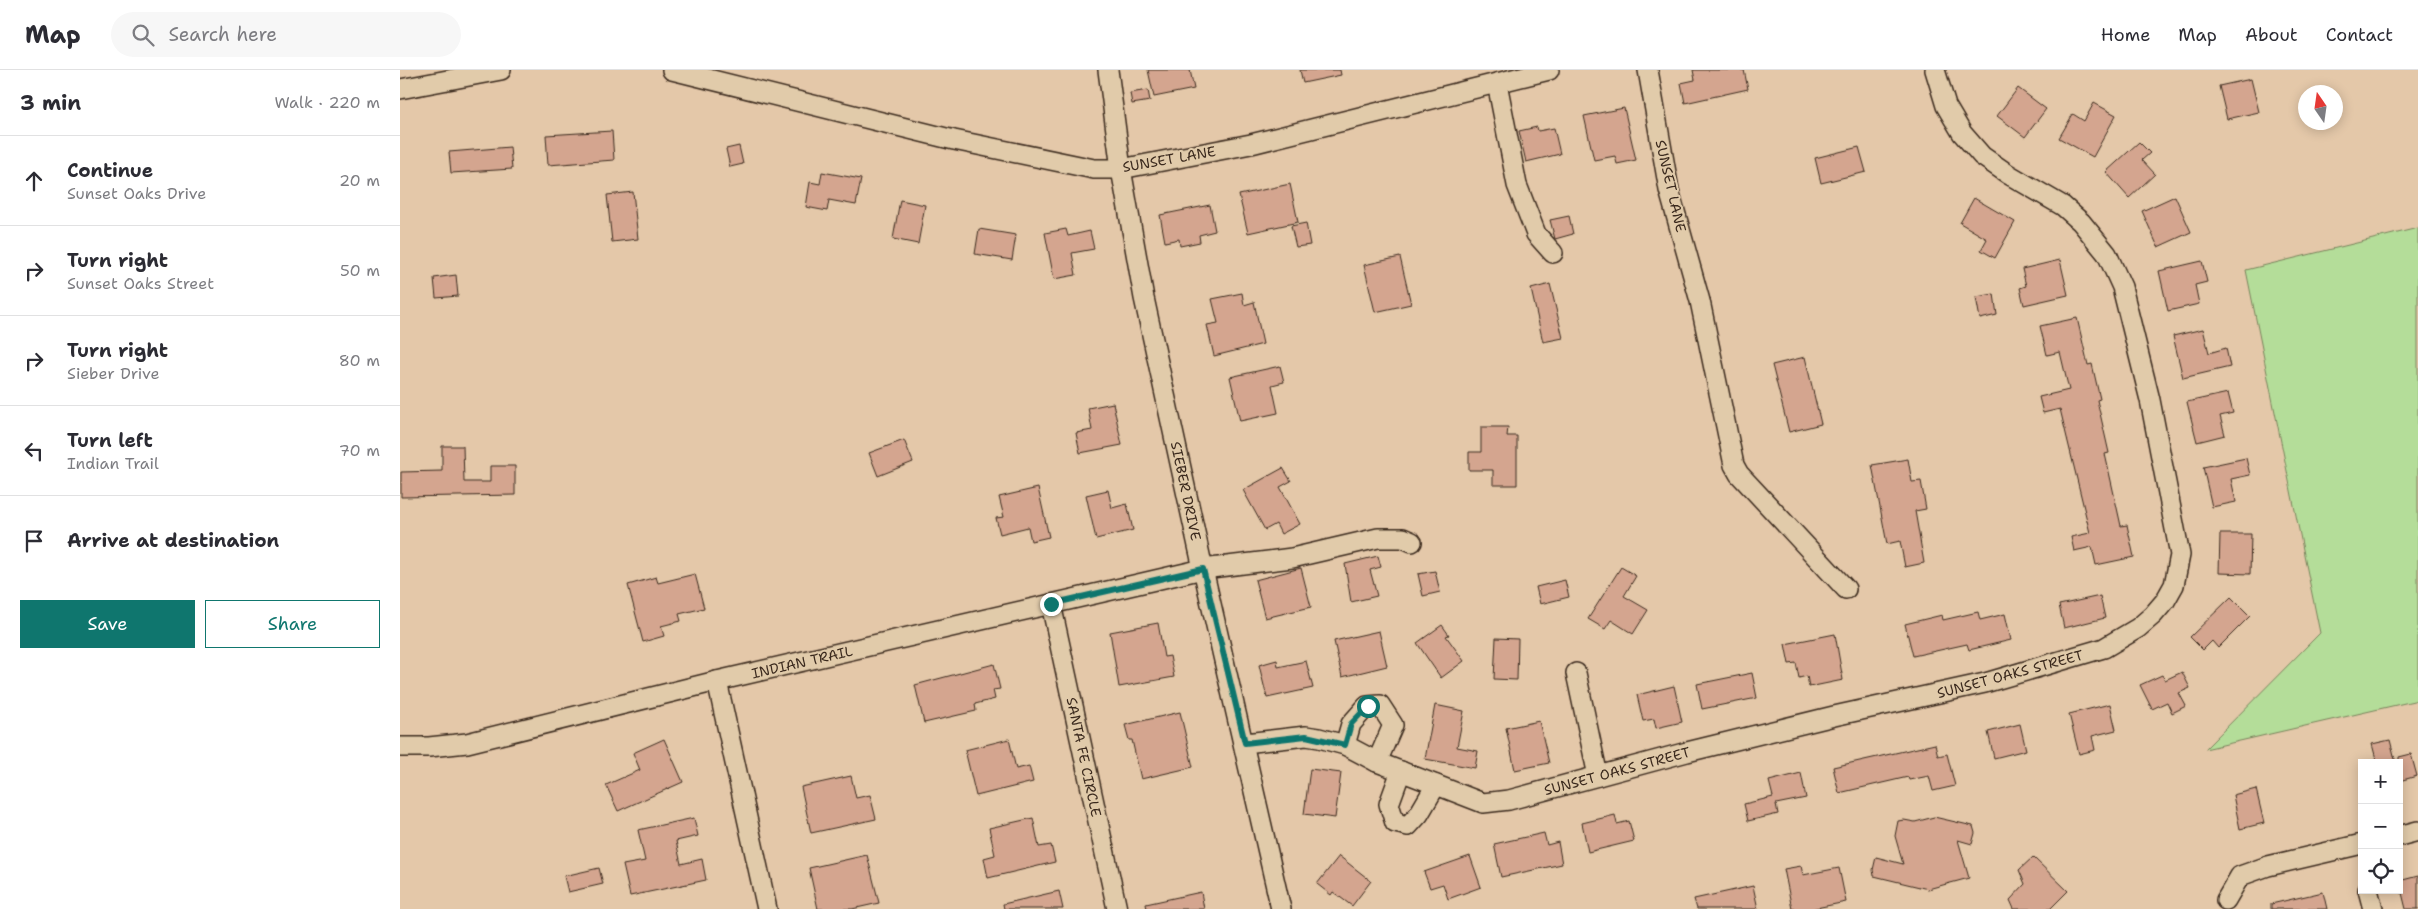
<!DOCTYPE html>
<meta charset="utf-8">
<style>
:root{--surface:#fff;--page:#f7f7f7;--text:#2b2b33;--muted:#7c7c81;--line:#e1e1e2;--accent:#0f766e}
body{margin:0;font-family:"Shantell Sans",sans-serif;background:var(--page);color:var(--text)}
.controls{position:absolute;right:15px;bottom:15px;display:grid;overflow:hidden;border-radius:0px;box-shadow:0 2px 12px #0003}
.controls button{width:45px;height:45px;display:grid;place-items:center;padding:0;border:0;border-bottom:1px solid var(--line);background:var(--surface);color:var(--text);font:25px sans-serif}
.compass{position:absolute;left:1898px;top:15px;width:45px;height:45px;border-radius:50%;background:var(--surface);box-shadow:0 2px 12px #0003;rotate:347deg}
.stop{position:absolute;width:15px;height:15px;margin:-11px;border:4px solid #0f766e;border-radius:50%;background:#fff}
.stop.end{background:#0f766e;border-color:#fff;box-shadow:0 1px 5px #0008}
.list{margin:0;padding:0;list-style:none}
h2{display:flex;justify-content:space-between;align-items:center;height:65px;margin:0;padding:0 20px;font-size:21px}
h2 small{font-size:16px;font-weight:400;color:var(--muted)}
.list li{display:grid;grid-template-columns:32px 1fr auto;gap:15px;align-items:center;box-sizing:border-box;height:90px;padding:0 20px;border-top:1px solid var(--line)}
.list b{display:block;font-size:19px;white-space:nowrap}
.list p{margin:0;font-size:16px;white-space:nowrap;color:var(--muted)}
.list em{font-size:16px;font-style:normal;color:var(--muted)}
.actions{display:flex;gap:10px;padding:15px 20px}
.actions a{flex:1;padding:11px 0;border:1px solid var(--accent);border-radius:0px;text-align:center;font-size:18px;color:var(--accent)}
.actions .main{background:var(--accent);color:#fff}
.icon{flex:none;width:28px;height:28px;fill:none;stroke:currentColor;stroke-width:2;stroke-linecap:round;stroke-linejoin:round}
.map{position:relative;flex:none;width:2018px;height:839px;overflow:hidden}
header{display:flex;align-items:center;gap:30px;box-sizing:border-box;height:70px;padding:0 25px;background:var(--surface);border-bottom:1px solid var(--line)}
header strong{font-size:24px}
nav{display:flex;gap:28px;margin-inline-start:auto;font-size:18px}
.search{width:350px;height:45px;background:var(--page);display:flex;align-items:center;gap:12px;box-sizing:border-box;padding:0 18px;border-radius:28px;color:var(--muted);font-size:19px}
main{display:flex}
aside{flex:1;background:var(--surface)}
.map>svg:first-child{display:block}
.green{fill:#b4dd99;stroke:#78845c}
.building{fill:#d4a58f;stroke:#3b2a1e}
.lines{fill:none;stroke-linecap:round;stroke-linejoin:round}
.minor-casing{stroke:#3b2a1e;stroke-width:22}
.minor{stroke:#e1cbaa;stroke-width:19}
.route{stroke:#0f766e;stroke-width:6}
.labels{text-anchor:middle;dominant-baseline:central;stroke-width:4;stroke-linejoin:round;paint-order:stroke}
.street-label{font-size:14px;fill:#3b2a1e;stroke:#e1cbaa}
</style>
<header>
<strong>Map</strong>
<div class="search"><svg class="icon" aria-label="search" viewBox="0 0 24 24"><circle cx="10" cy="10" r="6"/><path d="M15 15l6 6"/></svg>Search here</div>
<nav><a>Home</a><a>Map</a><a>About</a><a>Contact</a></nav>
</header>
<main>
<aside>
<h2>3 min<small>Walk · 220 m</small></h2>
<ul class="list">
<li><svg class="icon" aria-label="ahead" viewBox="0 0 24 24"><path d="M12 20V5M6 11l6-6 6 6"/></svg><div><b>Continue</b><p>Sunset Oaks Drive</p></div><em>20 m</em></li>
<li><svg class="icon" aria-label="right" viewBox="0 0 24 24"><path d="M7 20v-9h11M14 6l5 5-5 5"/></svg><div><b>Turn right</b><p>Sunset Oaks Street</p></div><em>50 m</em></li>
<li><svg class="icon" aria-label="right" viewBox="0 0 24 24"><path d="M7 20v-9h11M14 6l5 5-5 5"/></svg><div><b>Turn right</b><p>Sieber Drive</p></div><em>80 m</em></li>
<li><svg class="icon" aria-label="left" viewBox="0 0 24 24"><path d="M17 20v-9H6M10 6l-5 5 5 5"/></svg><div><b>Turn left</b><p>Indian Trail</p></div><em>70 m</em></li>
<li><svg class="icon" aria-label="arrive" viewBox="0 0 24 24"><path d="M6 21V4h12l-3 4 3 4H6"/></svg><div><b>Arrive at destination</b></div></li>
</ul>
<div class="actions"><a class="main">Save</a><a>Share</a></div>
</aside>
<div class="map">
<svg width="2018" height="839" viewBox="0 0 2018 839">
<rect width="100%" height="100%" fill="#e4c8a9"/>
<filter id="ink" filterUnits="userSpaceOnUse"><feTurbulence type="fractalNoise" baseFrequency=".02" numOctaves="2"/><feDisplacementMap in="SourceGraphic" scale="10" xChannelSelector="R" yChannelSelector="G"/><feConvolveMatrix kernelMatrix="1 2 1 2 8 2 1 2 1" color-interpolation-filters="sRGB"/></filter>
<g filter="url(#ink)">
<polygon class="green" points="2018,158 2018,630 1805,679 1920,563 1846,200"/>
<g class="building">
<polygon points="748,0 790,0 794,19 754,27"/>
<polygon points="900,0 940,0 941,5 903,13"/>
<polygon points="1293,0 1344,0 1348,19 1285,33 1281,13 1295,10"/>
<polygon points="1851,9 1859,42 1827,49 1819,16"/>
<polygon points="1618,18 1646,39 1625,67 1597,46"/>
<polygon points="748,20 750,31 732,34 730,23"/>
<polygon points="1694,33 1716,45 1693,87 1659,68 1673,44 1684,51"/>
<polygon points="1224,38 1236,90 1217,94 1215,86 1194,90 1184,46"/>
<polygon points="1137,57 1138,61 1154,58 1160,84 1126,92 1119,61"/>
<polygon points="212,61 214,90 148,95 146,65"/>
<polygon points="1739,72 1750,83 1742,90 1755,104 1729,128 1706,102"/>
<polygon points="339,76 343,94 330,97 326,79"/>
<polygon points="110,77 112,99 51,103 49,82"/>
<polygon points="1459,77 1466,102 1421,113 1415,88"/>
<polygon points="422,102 461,109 456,135 429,130 427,141 406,137 410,112 420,114"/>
<polygon points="890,114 898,152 848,163 839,125"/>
<polygon points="233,122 238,169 212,172 207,125"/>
<polygon points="1775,126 1791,162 1758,177 1742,141"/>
<polygon points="1574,128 1615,152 1595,188 1581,180 1587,169 1560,153"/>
<polygon points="500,130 525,135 518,174 493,169"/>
<polygon points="810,135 815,161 799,165 800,172 780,176 779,169 765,172 760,145"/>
<polygon points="1169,146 1173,164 1155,169 1150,150"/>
<polygon points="906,153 910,175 896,177 891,156"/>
<polygon points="579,159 616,165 612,190 575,184"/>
<polygon points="666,159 668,166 690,161 694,179 672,183 676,205 654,209 645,163"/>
<polygon points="1000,187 1011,234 975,242 964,195"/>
<polygon points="1660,190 1668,225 1624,235 1620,218 1626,216 1622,199"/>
<polygon points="1802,191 1807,212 1795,215 1799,234 1768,241 1759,201"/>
<polygon points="56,205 58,226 36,228 34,208"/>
<polygon points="1150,214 1163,268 1143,272 1131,219"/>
<polygon points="842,223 844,235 854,232 863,274 814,286 807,255 818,253 812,229"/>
<polygon points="1594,224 1597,245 1580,249 1576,227"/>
<polygon points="1677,248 1688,295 1692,294 1700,329 1697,330 1709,383 1705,384 1721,456 1727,455 1734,487 1696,495 1692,477 1674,481 1671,467 1690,463 1660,339 1643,343 1639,327 1669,320 1660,282 1647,285 1640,256"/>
<polygon points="1803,259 1809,283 1826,278 1830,297 1783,308 1773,266"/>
<polygon points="1405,287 1421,354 1389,362 1372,295"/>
<polygon points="880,296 884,312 872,315 878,343 840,351 830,307"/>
<polygon points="1828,323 1833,343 1820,346 1825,365 1797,372 1787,332"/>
<polygon points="713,333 722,375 680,383 676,363 692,360 688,338"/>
<polygon points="1081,357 1108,357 1107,366 1117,366 1117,415 1093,415 1093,400 1069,400 1069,382 1081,382"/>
<polygon points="504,370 513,392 478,406 469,383"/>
<polygon points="42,376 63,376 64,412 90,412 90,396 115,396 115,425 1,427 1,402 42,401"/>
<polygon points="1846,388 1850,405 1831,409 1836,432 1812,437 1803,397"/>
<polygon points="1508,389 1512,412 1521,411 1526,439 1515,441 1524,493 1505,497 1500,471 1487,474 1472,395"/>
<polygon points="883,398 891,411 880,417 900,454 881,464 876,454 865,460 843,420"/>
<polygon points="638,418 649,467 631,471 628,457 600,464 596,448 604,447 599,427"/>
<polygon points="708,420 712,438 727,434 733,460 696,469 686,425"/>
<polygon points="1820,464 1851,464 1850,504 1819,503"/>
<polygon points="978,486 981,497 970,500 977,526 951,532 945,494"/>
<polygon points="1221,497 1236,506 1224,526 1248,540 1233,564 1211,550 1205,559 1188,549"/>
<polygon points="901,498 911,537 865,548 855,510"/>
<polygon points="1035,501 1040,522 1023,526 1018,504"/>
<polygon points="295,504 304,538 279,544 281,551 261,556 264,566 243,572 228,515 256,507 258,513"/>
<polygon points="1165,510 1169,527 1140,534 1136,517"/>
<polygon points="1700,526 1705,548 1664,558 1659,535"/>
<polygon points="1831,527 1850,546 1818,578 1812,571 1803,580 1790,567"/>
<polygon points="1578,542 1580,550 1605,544 1611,570 1569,580 1567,574 1513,586 1505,554 1542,545 1543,550"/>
<polygon points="758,553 764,587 770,586 774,607 719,617 710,562"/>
<polygon points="1042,555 1049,565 1046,566 1064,591 1041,608 1017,573"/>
<polygon points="979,561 987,596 942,607 934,571"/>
<polygon points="1435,564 1443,610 1409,617 1407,606 1399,608 1396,593 1389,594 1385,574"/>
<polygon points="1096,568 1118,569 1117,610 1094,609"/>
<polygon points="877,590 878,597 906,591 913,618 867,628 859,595"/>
<polygon points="594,594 600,619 593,620 595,629 575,634 576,641 524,653 515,615"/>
<polygon points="1782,602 1790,618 1779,623 1786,636 1772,643 1767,632 1752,639 1740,615 1762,605 1765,610"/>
<polygon points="1352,603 1357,628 1302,639 1297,614"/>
<polygon points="1274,616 1282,652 1256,658 1254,649 1243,651 1237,625"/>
<polygon points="1710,634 1716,660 1692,666 1695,680 1679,684 1669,644"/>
<polygon points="1035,635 1064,641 1057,677 1078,681 1075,698 1025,689"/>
<polygon points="780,642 793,697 741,709 732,670 729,670 725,655"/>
<polygon points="1139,651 1149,693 1115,700 1106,658"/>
<polygon points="1620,654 1626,680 1594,688 1588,662"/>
<polygon points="264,669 283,712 218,741 206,715 240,700 233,683"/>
<polygon points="609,669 616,699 629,696 633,712 576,726 565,680"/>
<polygon points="1990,670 1996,693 1977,693 1972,674"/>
<polygon points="1535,674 1538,686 1547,684 1555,716 1533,721 1529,706 1509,710 1508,707 1439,723 1433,697"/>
<polygon points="2011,684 2017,706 1999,711 1999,687"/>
<polygon points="910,699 941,703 935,748 904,744"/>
<polygon points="1401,703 1406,728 1376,734 1378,744 1348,751 1344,734 1373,727 1369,711"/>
<polygon points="451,706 456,728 470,725 476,749 411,763 401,717"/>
<polygon points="1856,719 1864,753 1840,759 1833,725"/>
<polygon points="1215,745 1217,754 1229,751 1234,771 1188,782 1182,753"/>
<polygon points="1534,747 1573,756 1575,763 1572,774 1558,770 1569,808 1528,819 1474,806 1473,800 1476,787 1503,794 1495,766 1498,751 1504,750 1515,752"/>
<polygon points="294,748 298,766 276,771 281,794 302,789 306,810 230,826 223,795 245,791 238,760"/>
<polygon points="633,748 639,777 651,775 655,792 588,808 584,788 595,785 589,758"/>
<polygon points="1144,763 1147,775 1158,772 1162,794 1101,807 1094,774"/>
<polygon points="467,785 479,833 452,839 418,839 409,798"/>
<polygon points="939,786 971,811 952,836 933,822 931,825 917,814"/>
<polygon points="1070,786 1081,817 1048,829 1043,814 1030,818 1024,802"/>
<polygon points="1633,787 1668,821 1650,839 1614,839 1610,830 1625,814 1619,800"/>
<polygon points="1401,796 1403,805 1439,798 1446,832 1411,839 1392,839 1384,799"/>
<polygon points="199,798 203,814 168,822 164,806"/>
<polygon points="2018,806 2018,839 2006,839 1999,811"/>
<polygon points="1353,816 1358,839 1297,839 1294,829"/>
<polygon points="659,821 663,839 604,839 603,834"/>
<polygon points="801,822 804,839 747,839 746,834"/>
<polygon points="1923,822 1927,839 1871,839 1871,834"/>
</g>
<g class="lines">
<g class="minor-casing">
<g id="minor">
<polyline points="272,0 554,70 694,99 721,99 851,74 1149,0"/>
<polyline points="708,0 721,99 744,228 803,499 881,839"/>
<polyline points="1248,0 1269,120 1300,231 1334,395 1339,404 1446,519"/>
<polyline points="1097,13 1117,115 1136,164 1153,183"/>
<polyline points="0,19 101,0"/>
<polyline points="651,534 717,839"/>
<polyline points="1176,603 1198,706"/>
<polyline points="317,611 367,839"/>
<polyline points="845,673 906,666 919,668 945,675 977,692 1083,733 1109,730 1287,682 1434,646 1585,613 1704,578 1738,558 1753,545 1765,531 1774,515 1780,485 1750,330 1722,217 1707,184 1681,152 1663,136 1608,104 1582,86 1562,63 1546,36 1535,0"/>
<polyline points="945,675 951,654 967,636 980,635 993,655 977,692"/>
<polyline points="0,677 29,677 67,673 317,611 803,499 892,488 978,468 1003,468 1012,472"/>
<polyline points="1001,701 989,734 995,753 1008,756 1019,744 1036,715"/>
<polyline points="1999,766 2018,761"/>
<polyline points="1968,820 1973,839"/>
<polyline points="1826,830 1840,806 1868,796 1962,774"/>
</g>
</g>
<use href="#minor" class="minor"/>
</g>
</g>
<g class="lines" filter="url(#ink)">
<polyline class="route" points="651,534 803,499 845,673 906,666 945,675 951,654 968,636"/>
</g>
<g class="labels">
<g class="street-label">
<text transform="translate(769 89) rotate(-10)">SUNSET LANE</text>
<text transform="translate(1271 116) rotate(77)">SUNSET LANE</text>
<text transform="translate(786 421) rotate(78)">SIEBER DRIVE</text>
<text transform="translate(402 592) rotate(-13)">INDIAN TRAIL</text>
<text transform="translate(1610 604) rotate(-15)">SUNSET OAKS STREET</text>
<text transform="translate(684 687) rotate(78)">SANTA FE CIRCLE</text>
<text transform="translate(1217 701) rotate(-15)">SUNSET OAKS STREET</text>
</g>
</g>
</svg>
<div class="controls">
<button>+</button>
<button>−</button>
<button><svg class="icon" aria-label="locate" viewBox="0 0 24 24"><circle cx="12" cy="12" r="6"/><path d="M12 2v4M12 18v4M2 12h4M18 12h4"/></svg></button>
</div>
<svg class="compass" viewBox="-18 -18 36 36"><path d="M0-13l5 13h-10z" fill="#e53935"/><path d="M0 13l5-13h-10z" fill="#7c7c81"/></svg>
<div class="stop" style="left:968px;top:636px"></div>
<div class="stop end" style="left:651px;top:534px"></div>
</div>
</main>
